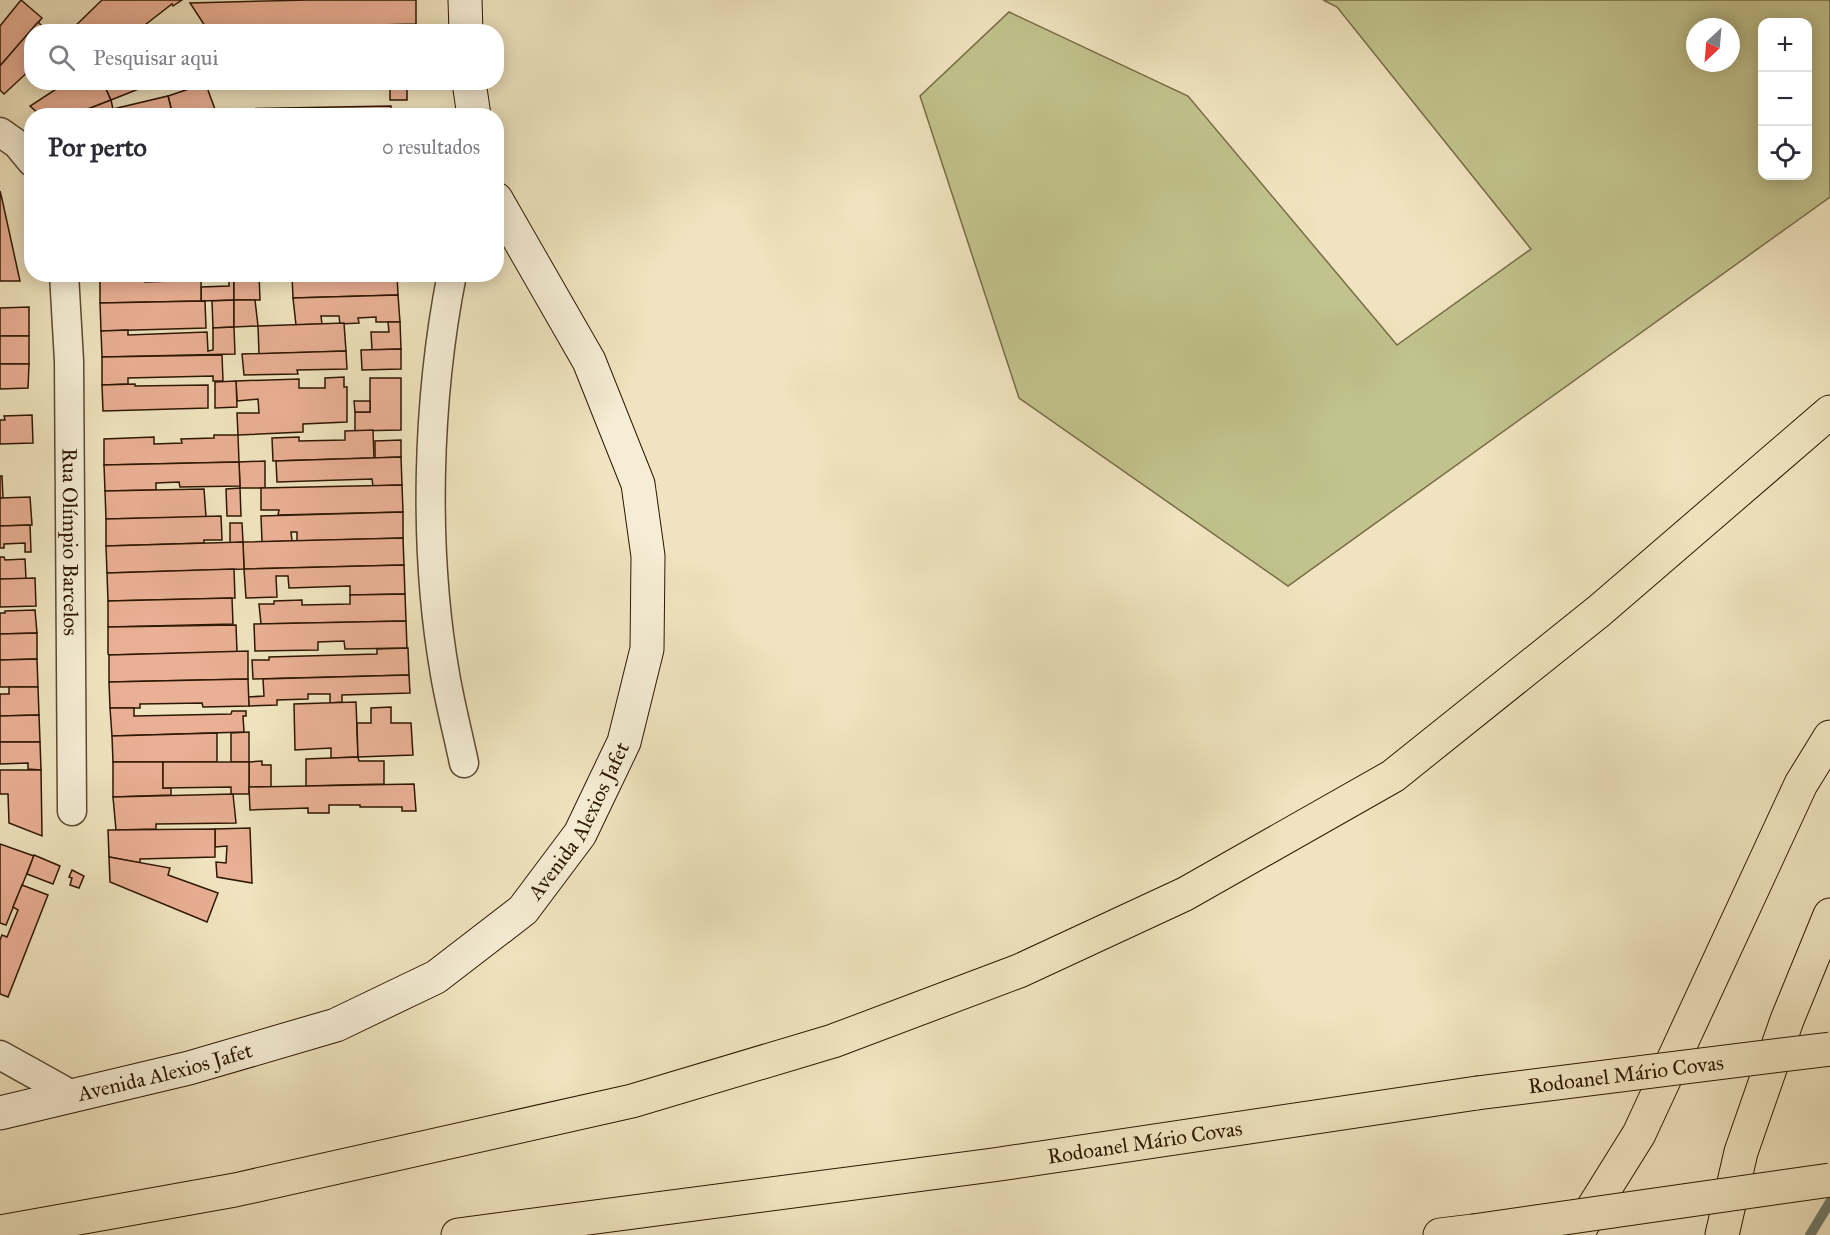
<!DOCTYPE html>
<html lang="pt">
<meta charset="utf-8">
<style>
:root{--surface:#fff;--page:#f7f7f7;--text:#2b2b33;--muted:#7c7c81;--line:#e1e1e2}
body{margin:0;font-family:"IM FELL Great Primer",serif;background:var(--page);color:var(--text)}
.controls{position:absolute;right:18px;top:18px;display:grid;overflow:hidden;border-radius:12px;box-shadow:0 3px 15px #0003}
.controls button{width:54px;height:54px;display:grid;place-items:center;padding:0;border:0;border-bottom:2px solid var(--line);background:var(--surface);color:var(--text);font:30px sans-serif}
.compass{position:absolute;left:1686px;top:18px;width:54px;height:54px;border-radius:50%;background:var(--surface);box-shadow:0 3px 15px #0003;rotate:206deg}
.list{margin:0;padding:0;list-style:none}
h2{display:flex;justify-content:space-between;align-items:center;height:78px;margin:0;padding:0 24px;font-size:26px}
h2 small{font-size:20px;font-weight:400;color:var(--muted)}
.icon{flex:none;width:33px;height:33px;fill:none;stroke:currentColor;stroke-width:2;stroke-linecap:round;stroke-linejoin:round}
.map{position:relative;flex:none;width:1830px;height:1235px;overflow:hidden}
.search{position:absolute;background:var(--surface);box-shadow:0 3px 15px #0003;left:24px;top:24px;width:480px;height:66px;display:flex;align-items:center;gap:15px;box-sizing:border-box;padding:0 21px;border-radius:24px;color:var(--muted);font-size:22px}
.panel{position:absolute;background:var(--surface);box-shadow:0 3px 15px #0003;left:24px;top:108px;width:480px;height:174px;border-radius:24px}
.map>svg:first-child{display:block}
.green{fill:#c1c28d;stroke:#786c46;stroke-width:1.5;fill-rule:evenodd}
.lines{fill:none;stroke-linecap:round;stroke-linejoin:round}
.stream{stroke:#6f7b6c;stroke-width:10}
.building{fill:#eab095;stroke:#2e1700;stroke-width:1.5}
.street-casing{stroke:#5e4a30;stroke-width:31}
.secondary-casing{stroke:#2e1700;stroke-width:35}
.highway-casing{stroke:#2e1700;stroke-width:35}
.street{stroke:#f5edd5;stroke-width:28}
.secondary{stroke:#f5edd5;stroke-width:33}
.highway{stroke:#efe4bf;stroke-width:33}
.highway-bridge-casing{stroke:#2e1700;stroke-width:35;stroke-linecap:butt}
.highway-bridge{stroke:#efe4bf;stroke-width:33}
.labels{text-anchor:middle;dominant-baseline:central;stroke-width:6;stroke-linejoin:round;paint-order:stroke}
.street-label{font-size:21px;fill:#2e1700;stroke:#f5edd5}
</style>
<div class="map">
<svg width="1830" height="1235" viewBox="0 0 1830 1235">
<rect width="100%" height="100%" fill="#efe4bf"/>
<filter id="stains"><feTurbulence type="fractalNoise" baseFrequency=".00333" numOctaves="4"/><feColorMatrix values="0 0 0 0 .2 0 0 0 0 .09 0 0 0 0 .02 0 0 0 .5 -.17"/></filter>
<radialGradient id="worn" r=".72"><stop offset=".6" stop-color="#630" stop-opacity="0"/><stop offset="1" stop-color="#630" stop-opacity=".3"/></radialGradient>
<path class="green" d="M1323,0H1830V197L1288,586L1019,398L920,96L1009,12L1188,96L1397,345L1531,249L1337,7ZM1762,22H1808V176H1762ZM1695,27H1731V63H1695Z"/>
<g class="lines">
<polyline class="stream" points="1810,1235 1830,1202"/>
</g>
<g class="building">
<polygon points="21,0 42,18 0,66 0,26"/>
<polygon points="102,0 182,0 173,6 172,4 141,28 143,29 140,32 69,32"/>
<polygon points="416,0 416,24 207,29 190,3 308,0"/>
<polygon points="38,22 48,32 32,32 32,68 4,94 0,90 0,66"/>
<polygon points="244,28 245,32 209,32 207,29"/>
<polygon points="67,82 103,82 111,100 70,116 41,116 30,106"/>
<polygon points="103,82 156,82 111,100"/>
<polygon points="183,82 205,82 216,112 200,116 173,116 168,96 186,90"/>
<rect x="390" y="82" width="17" height="18"/>
<polygon points="168,96 173,116 70,116 111,100 113,109"/>
<polygon points="391,106 391,116 230,116 230,109"/>
<polygon points="230,109 230,116 200,116 216,112"/>
<polygon points="0,191 2,199 20,281 0,281"/>
<polygon points="100,274 190,274 100,276"/>
<polygon points="229,274 234,274 234,300 201,301 201,287 229,286"/>
<polygon points="234,274 259,274 260,300 234,300"/>
<polygon points="292,274 397,274 398,295 293,298"/>
<polygon points="100,276 145,276 145,282 201,280 201,301 100,303"/>
<polygon points="398,295 400,322 376,322 376,317 358,318 359,323 340,324 339,316 321,316 322,324 296,325 293,298"/>
<polygon points="234,300 234,327 213,328 212,301"/>
<polygon points="234,300 255,300 258,326 234,327"/>
<polygon points="205,301 206,328 101,331 100,303"/>
<polygon points="29,307 29,336 0,336 0,308"/>
<polygon points="388,322 400,322 401,349 372,350 371,332 389,332"/>
<polygon points="344,323 346,351 259,354 258,326"/>
<polygon points="234,327 235,354 102,357 101,331 128,330 128,335 207,332 208,351 213,350 213,328"/>
<rect x="0" y="336" width="29" height="28"/>
<polygon points="401,349 401,369 362,370 361,350"/>
<polygon points="346,351 347,369 297,370 298,374 244,375 242,354"/>
<polygon points="222,355 223,381 213,381 213,376 128,378 128,384 102,385 102,357"/>
<polygon points="0,364 29,364 28,388 0,389"/>
<polygon points="344,377 344,387 347,387 347,422 303,424 303,432 238,435 237,413 259,413 258,399 237,401 236,381 299,379 299,388 325,388 325,378"/>
<polygon points="370,378 401,378 401,430 355,431 355,412 370,412"/>
<polygon points="236,381 237,407 215,408 215,382"/>
<polygon points="135,384 135,386 208,385 208,408 103,411 102,385"/>
<polygon points="354,401 370,401 370,412 355,412"/>
<polygon points="32,415 33,443 0,444 0,420 5,420 4,416"/>
<polygon points="373,430 374,458 273,461 272,438 299,437 299,441 345,440 345,431"/>
<polygon points="214,435 238,435 239,462 104,465 104,439 154,437 154,444 182,443 181,439 214,438"/>
<polygon points="401,440 401,457 375,458 375,441"/>
<polygon points="401,457 402,485 373,486 372,479 277,482 276,461"/>
<polygon points="265,461 265,488 240,488 239,462"/>
<polygon points="239,462 240,486 180,487 179,482 156,483 156,490 105,491 104,465"/>
<polygon points="0,476 2,476 3,498 0,498"/>
<polygon points="402,485 403,512 278,515 279,510 261,510 261,488"/>
<polygon points="240,488 241,516 227,516 226,489"/>
<polygon points="204,489 206,517 106,519 105,491"/>
<polygon points="30,497 32,525 0,526 0,498"/>
<polygon points="403,512 403,538 297,541 297,532 291,532 292,541 262,542 261,516"/>
<polygon points="221,516 222,540 204,540 204,543 106,546 106,519"/>
<polygon points="230,523 242,523 243,542 230,543"/>
<polygon points="30,525 31,552 25,552 25,543 4,544 4,548 0,548 0,526"/>
<polygon points="403,538 404,565 244,569 243,542"/>
<polygon points="243,542 244,569 107,573 106,546"/>
<polygon points="0,557 4,557 5,560 25,559 26,579 0,579"/>
<polygon points="404,565 405,594 350,595 350,586 289,588 288,576 276,576 277,597 246,598 244,569"/>
<polygon points="234,569 235,598 108,601 107,573"/>
<polygon points="35,578 36,606 0,607 0,579"/>
<polygon points="405,594 406,621 261,624 259,604 274,604 274,601 302,600 302,605 350,604 350,595"/>
<polygon points="232,598 233,624 108,627 108,601"/>
<polygon points="35,610 37,633 0,634 0,613 5,613 5,611"/>
<polygon points="406,621 407,648 345,649 344,641 318,642 318,650 255,651 254,624"/>
<polygon points="236,625 237,652 109,655 108,654 108,627"/>
<polygon points="37,633 37,659 0,660 0,634"/>
<polygon points="408,648 409,675 253,679 252,660 269,660 269,657 377,654 377,649"/>
<polygon points="248,651 248,679 109,682 109,655"/>
<polygon points="37,659 38,687 0,687 0,660"/>
<polygon points="409,675 410,693 342,695 342,702 330,703 330,694 308,694 308,699 277,700 277,705 249,706 248,697 264,696 263,679"/>
<polygon points="248,679 249,706 203,707 202,703 140,704 140,708 110,708 109,682"/>
<polygon points="9,687 38,687 39,715 0,716 0,694 9,694"/>
<polygon points="356,702 358,757 331,758 331,748 295,750 294,704"/>
<polygon points="391,707 391,723 411,723 413,755 358,757 357,723 371,723 371,708"/>
<polygon points="110,708 134,708 134,716 231,714 232,711 246,711 246,716 243,716 244,732 112,736"/>
<polygon points="39,715 40,742 0,742 0,716"/>
<polygon points="249,732 249,762 231,762 231,733"/>
<polygon points="217,733 217,762 113,762 112,736"/>
<polygon points="0,742 40,742 41,770 28,769 28,763 0,764"/>
<polygon points="358,757 359,761 384,761 384,784 306,786 306,759"/>
<polygon points="262,761 262,765 271,765 271,787 249,787 249,762"/>
<polygon points="113,762 163,762 163,788 171,788 171,795 113,797"/>
<polygon points="163,762 249,762 249,794 231,794 231,787 163,788"/>
<polygon points="0,770 41,770 42,836 9,823 8,794 0,794"/>
<polygon points="414,784 416,811 402,811 402,807 360,807 360,805 329,805 329,813 308,813 308,808 250,810 249,787"/>
<polygon points="233,794 236,823 156,824 156,829 116,830 113,797"/>
<polygon points="250,828 252,883 217,877 216,862 226,863 227,846 215,847 215,829"/>
<polygon points="215,829 215,857 140,859 140,863 109,857 108,830"/>
<polygon points="0,844 34,856 6,925 0,923"/>
<polygon points="34,855 60,866 53,884 27,874"/>
<polygon points="109,857 170,868 168,875 218,893 207,922 110,882"/>
<polygon points="72,870 84,876 79,888 70,885 72,878 69,877"/>
<polygon points="22,885 48,895 8,997 0,994 0,940 2,935 7,937 18,910 13,907"/>
</g>
<g class="lines">
<g class="street-casing">
<g id="street">
<polyline points="0,132 17,144 32,162"/>
<path id="s1" d="M64,274L69,361L72,811"/>
<path d="M452,274C427,400 423,548 445,674C450,704 458,734 464,763"/>
<polyline points="0,1055 72,1095"/>
</g>
</g>
<g class="secondary-casing">
<g id="secondary">
<polyline points="465,0 466,32"/>
<polyline points="469,82 474,116"/>
<path id="s2" d="M0,1113L189,1068L336,1025L436,977L523,910L580,834L624,742L647,649L648,556L638,484L589,361L496,199"/>
</g>
</g>
<g class="highway-casing">
<g id="highway">
<polyline points="0,1232 235,1190 632,1101 833,1041 1019,971 1185,894 1393,776 1599,611 1830,412"/>
<path id="s3" d="M458,1235L993,1165L1477,1093"/>
<polyline points="1440,1235 1473,1231"/>
<polyline points="1576,1235 1639,1134 1801,784 1830,737"/>
<polyline points="1722,1235 1741,1152 1787,1020 1830,915"/>
</g>
</g>
<use href="#street" class="street"/>
<use href="#secondary" class="secondary"/>
<use href="#highway" class="highway"/>
<g class="highway-bridge-casing">
<g id="highway-bridge">
<path id="s4" d="M1477,1093L1830,1049"/>
<polyline points="1473,1231 1830,1180"/>
</g>
</g>
<use href="#highway-bridge" class="highway-bridge"/>
</g>
<g class="labels">
<g class="street-label">
<text stroke="none"><textPath href="#s1" startOffset="268">Rua Olímpio Barcelos</textPath></text>
<text stroke="none"><textPath href="#s2" startOffset="674">Avenida Alexios Jafet</textPath></text>
<text stroke="none"><textPath href="#s2" startOffset="170">Avenida Alexios Jafet</textPath></text>
<text stroke="none"><textPath href="#s4" startOffset="150">Rodoanel Mário Covas</textPath></text>
<text stroke="none"><textPath href="#s3" startOffset="693">Rodoanel Mário Covas</textPath></text>
</g>
</g>
<rect width="100%" height="100%" filter="url(#stains)"/>
<rect width="100%" height="100%" fill="url(#worn)"/>
</svg>
<div class="controls">
<button>+</button>
<button>−</button>
<button><svg class="icon" aria-label="locate" viewBox="0 0 24 24"><circle cx="12" cy="12" r="6"/><path d="M12 2v4M12 18v4M2 12h4M18 12h4"/></svg></button>
</div>
<svg class="compass" viewBox="-18 -18 36 36"><path d="M0-13l5 13h-10z" fill="#e53935"/><path d="M0 13l5-13h-10z" fill="#7c7c81"/></svg>
<div class="search"><svg class="icon" aria-label="search" viewBox="0 0 24 24"><circle cx="10" cy="10" r="6"/><path d="M15 15l6 6"/></svg>Pesquisar aqui</div>
<section class="panel">
<h2>Por perto<small>0 resultados</small></h2>
<ul class="list">
</ul>
</section>
</div>
